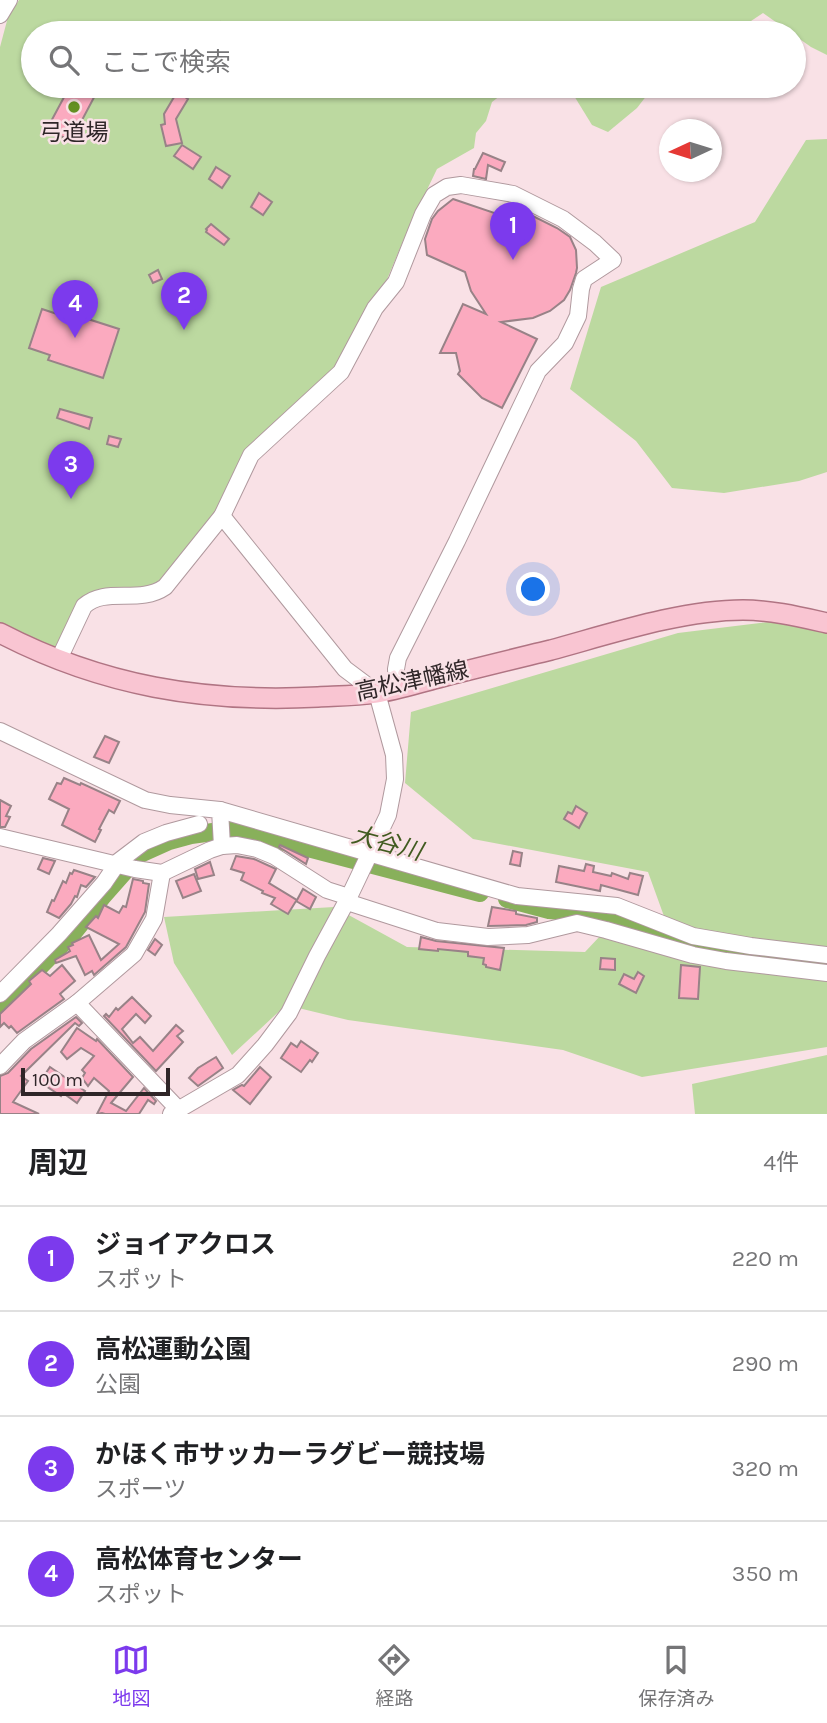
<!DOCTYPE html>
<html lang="ja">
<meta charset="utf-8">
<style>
:root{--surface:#fff;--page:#f6f6f6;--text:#202124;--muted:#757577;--line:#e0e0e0;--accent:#7c3aed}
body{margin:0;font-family:Karla,"Noto Sans JP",sans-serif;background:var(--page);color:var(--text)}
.compass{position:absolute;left:659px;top:119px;width:63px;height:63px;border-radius:50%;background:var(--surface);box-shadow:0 2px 5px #0004;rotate:266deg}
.scale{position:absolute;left:21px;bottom:18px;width:149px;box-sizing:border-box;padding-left:7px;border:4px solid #2f2628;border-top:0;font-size:19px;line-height:24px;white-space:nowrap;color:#2f2628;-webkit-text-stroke:5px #f9e1e6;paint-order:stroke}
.you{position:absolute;left:534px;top:590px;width:24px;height:24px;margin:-18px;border:5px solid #fff;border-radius:50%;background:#1a73e8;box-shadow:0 0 0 10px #1a73e833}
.badge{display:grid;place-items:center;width:46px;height:46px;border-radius:50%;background:var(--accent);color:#fff;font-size:23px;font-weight:700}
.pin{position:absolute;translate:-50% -58px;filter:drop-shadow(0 2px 4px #0008)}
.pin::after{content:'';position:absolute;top:37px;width:24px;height:21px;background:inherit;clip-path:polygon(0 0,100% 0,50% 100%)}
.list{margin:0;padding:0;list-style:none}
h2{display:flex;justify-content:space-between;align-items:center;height:91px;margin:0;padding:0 28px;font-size:30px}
h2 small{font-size:23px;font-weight:400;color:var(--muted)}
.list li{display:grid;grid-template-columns:46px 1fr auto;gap:21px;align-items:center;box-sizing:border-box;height:105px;padding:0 28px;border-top:2px solid var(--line)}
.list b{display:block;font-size:26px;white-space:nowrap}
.list p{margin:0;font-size:23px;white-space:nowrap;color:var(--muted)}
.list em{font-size:23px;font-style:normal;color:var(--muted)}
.icon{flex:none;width:38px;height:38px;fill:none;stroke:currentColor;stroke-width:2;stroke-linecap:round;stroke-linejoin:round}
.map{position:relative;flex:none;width:827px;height:1114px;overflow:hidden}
.search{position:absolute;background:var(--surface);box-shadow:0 2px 5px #0004;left:21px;right:21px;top:21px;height:77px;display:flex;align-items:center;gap:18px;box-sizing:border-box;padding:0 24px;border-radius:38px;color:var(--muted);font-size:26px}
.sheet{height:511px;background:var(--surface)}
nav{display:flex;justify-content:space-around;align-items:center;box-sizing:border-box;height:98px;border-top:2px solid var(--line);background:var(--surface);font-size:19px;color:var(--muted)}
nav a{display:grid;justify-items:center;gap:4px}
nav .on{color:var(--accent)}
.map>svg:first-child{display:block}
.green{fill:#bcd9a0}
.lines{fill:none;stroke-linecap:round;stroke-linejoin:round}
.river{stroke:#88b05b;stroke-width:18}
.building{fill:#fbaabf;stroke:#988287;stroke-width:2}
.minor-casing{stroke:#b0999e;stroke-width:18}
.major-casing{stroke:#b07483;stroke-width:22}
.minor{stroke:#fff;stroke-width:16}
.major{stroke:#f9c5d2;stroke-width:19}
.poi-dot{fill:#639022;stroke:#f9e1e6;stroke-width:2.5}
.labels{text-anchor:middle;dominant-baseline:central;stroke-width:5;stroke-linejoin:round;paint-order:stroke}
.poi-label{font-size:23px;fill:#2f2628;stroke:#f9e1e6}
.street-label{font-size:23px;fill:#2f2628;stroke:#f9e1e6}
.water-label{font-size:24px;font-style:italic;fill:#415b20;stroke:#f9e1e6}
</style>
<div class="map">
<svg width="827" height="1114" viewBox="0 0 827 1114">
<rect width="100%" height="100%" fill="#f9e1e6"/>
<g class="green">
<polygon points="19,0 827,0 827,55 811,47 763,13 745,25 725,33 33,33 33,86 513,86 492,102 486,121 476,133 474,148 437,169 409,227 375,308 358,359 345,352 333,373 248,452 224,507 163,586 103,592 60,652 0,624 0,47 8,17"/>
<polygon points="568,86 654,86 637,108 608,132 592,125"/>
<polygon points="827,139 827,472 799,481 724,493 672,488 636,441 570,389 601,287 755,222 806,140"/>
<polygon points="827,615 827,1047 642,1077 563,1050 348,1020 286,1005 232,1055 174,963 164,917 334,907 407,947 585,952 601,935 665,919 648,872 473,839 405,783 411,712 678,633"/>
<polygon points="827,1055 827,1114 695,1114 692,1084"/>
</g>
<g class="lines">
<g class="river">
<polyline points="507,899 549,910 597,914 629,922 677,941 757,955 827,964"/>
<polyline points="0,1007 73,933 102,897 140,854 169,841 191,835 235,829 480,893"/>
</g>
</g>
<g class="building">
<polygon points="221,22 240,33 214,33"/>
<polygon points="70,86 100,86 71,141 48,130 48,127"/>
<polygon points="177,92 188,99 176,119 182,143 166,146 161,125 165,124 164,114"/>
<polygon points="182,145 201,157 193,169 174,156"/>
<polygon points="483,153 505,162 501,171 488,165 486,179 473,176 474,169 475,169"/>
<polygon points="216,167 230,176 222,188 209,179"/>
<polygon points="259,193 272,202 263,215 251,207"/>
<polygon points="453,199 500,215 505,212 521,210 557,228 570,237 576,250 577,268 576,273 570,290 564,300 550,311 533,318 501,322 537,339 502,408 482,398 458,374 460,371 456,353 440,353 463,304 486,314 471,291 465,272 427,255 425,239 432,219 438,211"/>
<polygon points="211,224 229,239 224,245 206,232 207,230 206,229"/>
<polygon points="158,270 162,279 153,283 149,275"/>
<polygon points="42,309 63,316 66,312 119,329 103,378 48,360 50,355 29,348"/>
<polygon points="60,409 92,418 89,429 57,418"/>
<polygon points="109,436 121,439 118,447 107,444"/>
<polygon points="105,736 119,742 109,763 94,757"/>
<polygon points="64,778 80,785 81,783 120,801 114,813 109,810 99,829 101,830 95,842 62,825 69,809 49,799 57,783 61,784"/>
<polygon points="0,800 11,806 6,816 10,817 5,827 0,827"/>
<polygon points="576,806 587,813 579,828 564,819 568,812 572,814"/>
<polygon points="280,845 308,858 306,864 279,847"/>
<polygon points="513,851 522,853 520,866 510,864"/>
<polygon points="236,856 254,859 276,869 269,883 297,900 303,889 316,897 310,909 296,901 288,914 271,904 275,898 262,893 263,891 241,880 244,873 231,869"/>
<polygon points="43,858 55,861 49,874 38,869"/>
<polygon points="210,862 214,875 198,879 195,869"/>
<polygon points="586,864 594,866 593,872 611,876 612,873 628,879 630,873 643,876 638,895 601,885 600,891 556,882 559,866 584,871"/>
<polygon points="74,870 95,877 86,887 81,885 77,897 75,896 71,904 59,918 47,912 52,900 54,901 63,881 66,883 70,873 72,874"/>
<polygon points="194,874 201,891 183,898 176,881"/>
<polygon points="133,879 143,881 143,883 149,884 145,912 126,947 94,975 92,971 85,975 76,956 56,963 55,960 70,951 68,947 73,945 72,943 89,935 101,960 119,944 86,927 96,916 98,918 104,905 119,913 123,906 126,907"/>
<polygon points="492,907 516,911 516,914 537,918 537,922 526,925 488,926"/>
<polygon points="421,937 436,941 504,948 500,970 486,967 486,965 483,964 484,958 468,956 468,952 438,949 438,951 419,949"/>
<polygon points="155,939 162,945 155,955 148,950"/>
<polygon points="601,958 615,959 615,970 600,969"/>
<polygon points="62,965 75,981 60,994 64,999 17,1033 11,1026 9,1028 4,1023 0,1027 0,1014 31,984 29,981 42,970 50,976"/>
<polygon points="681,965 700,967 698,999 679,998"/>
<polygon points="638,972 644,976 636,993 619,984 624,974 634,979"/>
<polygon points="132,997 151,1016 145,1023 136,1014 122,1029 133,1043 140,1037 153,1051 176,1025 183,1031 177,1036 183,1042 156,1071 104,1016 106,1014 109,1017 116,1008 118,1010"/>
<polygon points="76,1017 82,1023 79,1026 75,1023 21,1076 28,1081 13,1102 39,1114 0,1114 0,1076 8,1073 31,1049"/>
<polygon points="77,1028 96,1041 97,1039 133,1077 111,1103 126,1111 144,1088 156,1101 154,1104 148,1100 139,1114 105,1114 102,1113 97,1114 109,1091 94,1078 88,1086 82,1078 85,1073 82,1070 94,1056 81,1048 67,1059 61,1052"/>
<polygon points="301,1041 318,1053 312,1062 310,1060 301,1072 281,1058 291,1043 297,1047"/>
<polygon points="216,1057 223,1068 198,1086 189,1078 198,1068"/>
<polygon points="50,1067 85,1091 77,1103 63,1093 61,1096 40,1082"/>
<polygon points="260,1067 271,1077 250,1104 233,1090 242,1085 244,1086"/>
</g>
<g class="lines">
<g class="minor-casing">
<g id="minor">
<polyline points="0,15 9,0"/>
<path d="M59,659L84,606C106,586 139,605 165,587L222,516L251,455L341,372L375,308L396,282L423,214L434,195L447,187L461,185L513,194L563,219L595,243L613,260L584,279L581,289L578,316L565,343L538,371L457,541L398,658L396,669L397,688"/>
<polyline points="0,731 145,800 170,805 220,810 222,846"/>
<polyline points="220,810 517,896 617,906 693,936 751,946 827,955"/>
<polyline points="0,837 135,869 162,873 210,850 222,846 237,845 257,849 274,856 327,890 349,897"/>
<polyline points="347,902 437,931 488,937 528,935 577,923 606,930 693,955 726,961 827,973"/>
<polyline points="0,994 59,934 104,883 119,861 144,842 166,833 199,824"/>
<polyline points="77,1003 178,1109"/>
<polyline points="0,1066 24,1041 77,1003 134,954 154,919 162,873"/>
<polyline points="171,1114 238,1075 265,1045 289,1013 317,956 349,897 388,815 395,779 394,755 377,693 345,669 222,516"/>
</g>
</g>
<g class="major-casing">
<path id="major" d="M0,633C102,686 204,703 318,697C337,696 357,696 376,693C397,690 418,683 438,678C476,668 514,659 551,650C610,634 682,610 743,610C771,610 800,617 827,623"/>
</g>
<use href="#minor" class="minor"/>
<use href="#major" class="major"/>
</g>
<circle class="poi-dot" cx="74" cy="107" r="7"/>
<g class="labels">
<g class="poi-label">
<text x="74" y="132">弓道場</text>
</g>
<g class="street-label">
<text transform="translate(412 681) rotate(-12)">高松津幡線</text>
</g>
<g class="water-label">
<text transform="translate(387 843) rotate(15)">大谷川</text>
</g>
</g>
</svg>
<svg class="compass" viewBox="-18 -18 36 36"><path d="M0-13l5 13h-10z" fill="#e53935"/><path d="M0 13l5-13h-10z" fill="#757577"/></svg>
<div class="scale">100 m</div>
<div class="you"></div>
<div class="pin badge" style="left:513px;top:260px">1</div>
<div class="pin badge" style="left:184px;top:330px">2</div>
<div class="pin badge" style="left:71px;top:499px">3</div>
<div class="pin badge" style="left:75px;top:338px">4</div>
<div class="search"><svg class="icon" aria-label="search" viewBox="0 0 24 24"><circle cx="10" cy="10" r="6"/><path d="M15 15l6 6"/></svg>ここで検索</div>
</div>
<section class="sheet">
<h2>周辺<small>4件</small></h2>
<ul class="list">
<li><span class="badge">1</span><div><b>ジョイアクロス</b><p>スポット</p></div><em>220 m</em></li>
<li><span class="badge">2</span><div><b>高松運動公園</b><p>公園</p></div><em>290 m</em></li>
<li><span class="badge">3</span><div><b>かほく市サッカーラグビー競技場</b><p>スポーツ</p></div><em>320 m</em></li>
<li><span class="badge">4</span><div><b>高松体育センター</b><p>スポット</p></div><em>350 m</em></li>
</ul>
</section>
<nav>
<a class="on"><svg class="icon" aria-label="map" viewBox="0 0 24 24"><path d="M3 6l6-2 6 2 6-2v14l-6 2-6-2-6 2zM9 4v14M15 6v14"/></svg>地図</a>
<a><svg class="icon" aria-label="directions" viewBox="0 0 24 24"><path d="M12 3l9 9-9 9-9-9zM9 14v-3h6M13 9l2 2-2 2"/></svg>経路</a>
<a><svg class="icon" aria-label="saved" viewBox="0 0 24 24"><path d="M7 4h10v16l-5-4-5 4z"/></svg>保存済み</a>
</nav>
